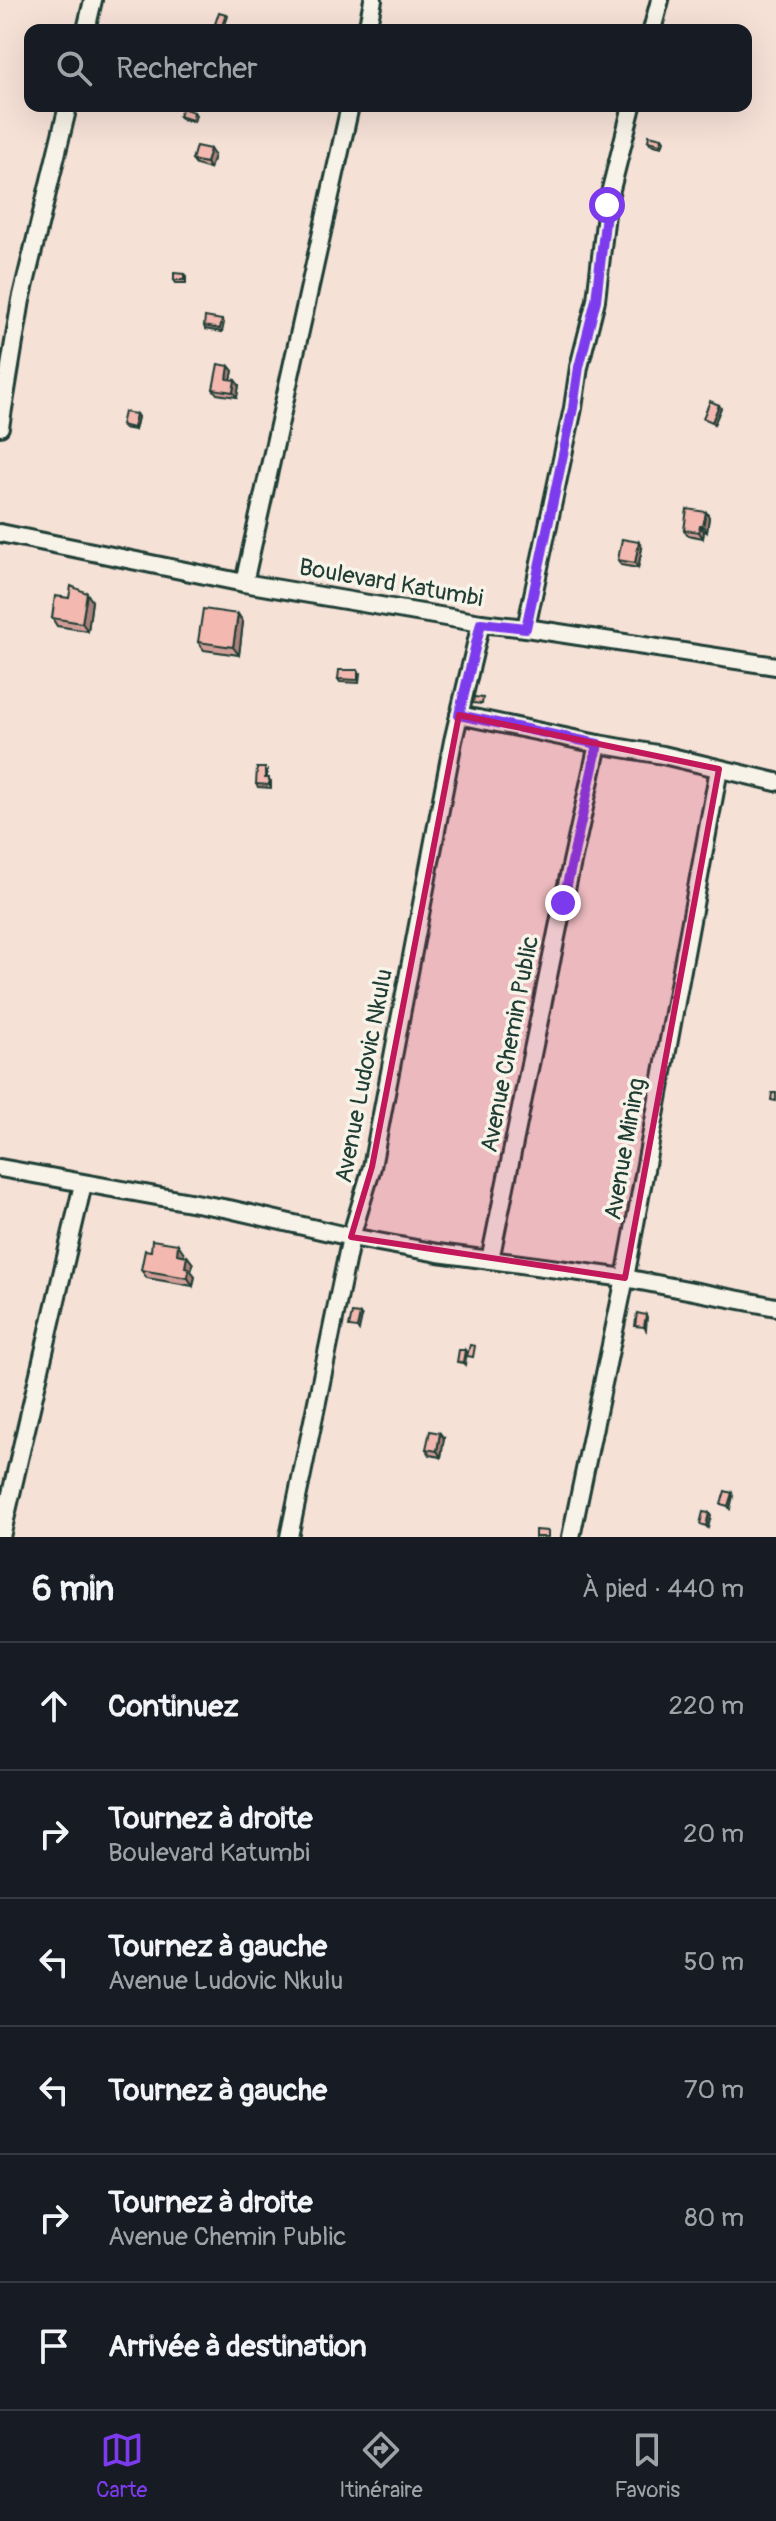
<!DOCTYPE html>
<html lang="fr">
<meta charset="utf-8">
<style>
:root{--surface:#171b24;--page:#242831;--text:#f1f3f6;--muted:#9ea1a6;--line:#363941;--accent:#7c3aed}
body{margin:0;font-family:Pangolin,sans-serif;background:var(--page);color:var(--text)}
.stop{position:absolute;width:24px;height:24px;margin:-18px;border:6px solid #7c3aed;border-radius:50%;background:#fff}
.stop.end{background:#7c3aed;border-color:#fff;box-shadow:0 2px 8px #0008}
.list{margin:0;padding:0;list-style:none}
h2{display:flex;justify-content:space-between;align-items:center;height:104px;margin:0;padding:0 32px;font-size:34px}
h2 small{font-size:26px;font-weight:400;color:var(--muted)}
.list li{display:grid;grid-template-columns:52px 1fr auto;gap:24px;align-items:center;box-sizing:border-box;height:128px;padding:0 32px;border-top:2px solid var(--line)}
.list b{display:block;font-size:30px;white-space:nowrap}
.list p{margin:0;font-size:26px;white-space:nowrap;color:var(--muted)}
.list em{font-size:26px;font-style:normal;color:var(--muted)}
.icon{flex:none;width:44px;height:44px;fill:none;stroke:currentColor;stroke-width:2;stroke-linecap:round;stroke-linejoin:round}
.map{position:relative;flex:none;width:776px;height:1537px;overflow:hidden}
.search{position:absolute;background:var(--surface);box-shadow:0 8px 32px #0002;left:24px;right:24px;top:24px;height:88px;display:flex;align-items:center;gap:20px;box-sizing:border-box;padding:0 28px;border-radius:16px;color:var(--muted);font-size:30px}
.sheet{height:872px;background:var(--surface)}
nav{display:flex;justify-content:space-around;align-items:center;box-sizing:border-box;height:112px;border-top:2px solid var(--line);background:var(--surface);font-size:22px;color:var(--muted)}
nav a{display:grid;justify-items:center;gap:4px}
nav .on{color:var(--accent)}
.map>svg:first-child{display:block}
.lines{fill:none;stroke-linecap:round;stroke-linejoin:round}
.minor-casing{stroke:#1f3d34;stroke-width:22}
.minor{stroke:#f7f3e8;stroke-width:16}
.wall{fill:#d19e97;stroke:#1f3d34;stroke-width:2}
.shaded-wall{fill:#aa817b;stroke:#1f3d34;stroke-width:2}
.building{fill:#f3b8b0;stroke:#1f3d34;stroke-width:2}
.route{stroke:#7c3aed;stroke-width:10}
.marked{fill:#c2185b;fill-opacity:0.2;stroke:#c2185b;stroke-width:6;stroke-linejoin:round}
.labels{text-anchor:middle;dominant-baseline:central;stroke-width:7;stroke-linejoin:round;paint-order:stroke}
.street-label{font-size:24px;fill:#1f3d34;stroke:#f7f3e8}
</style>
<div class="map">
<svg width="776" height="1537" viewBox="0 0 776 1537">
<rect width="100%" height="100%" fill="#f6e1d7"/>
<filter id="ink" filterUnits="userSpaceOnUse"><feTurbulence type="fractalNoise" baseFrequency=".0125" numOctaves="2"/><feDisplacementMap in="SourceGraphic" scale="16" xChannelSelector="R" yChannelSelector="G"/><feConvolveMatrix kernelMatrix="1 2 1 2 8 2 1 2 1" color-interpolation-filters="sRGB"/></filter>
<g filter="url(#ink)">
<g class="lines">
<g class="minor-casing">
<g id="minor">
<polyline points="86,30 93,0"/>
<polyline points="367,30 373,0"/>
<polyline points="652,30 660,0"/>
<polyline points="0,427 21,300 68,106"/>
<polyline points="0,533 244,583 481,623 526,628 776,666"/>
<polyline points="244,583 350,106"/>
<polyline points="526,628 573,408 579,367 596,300 607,205 632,106"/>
<polyline points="459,715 598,744 663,755 776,782"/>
<polyline points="0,1168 229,1209 351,1237 438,1253 625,1278 776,1307"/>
<polyline points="490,1260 563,903 598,744"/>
<polyline points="1,1537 83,1184"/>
<polyline points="289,1537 351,1237 372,1167 453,741 481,623"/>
<polyline points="571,1537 625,1278 719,769"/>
</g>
</g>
<use href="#minor" class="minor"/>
</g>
<g class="wall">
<polygon points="194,112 196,115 194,122 181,119 179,116"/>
<polygon points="662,138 664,141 662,147 650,144 648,141"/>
<polygon points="214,155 210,169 196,165 192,160"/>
<polygon points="184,274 186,276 186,283 176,283 174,280"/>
<polygon points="222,320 224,323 222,332 205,329 204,326"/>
<polygon points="229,366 233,371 231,379 239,385 237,397 217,394 213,389"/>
<polygon points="136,414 138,417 135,430 123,428 121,425"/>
<polygon points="706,512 709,517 707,532 704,531 703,538 688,535 684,530"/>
<polygon points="642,548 638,568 621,565 618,560"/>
<polygon points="92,601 88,631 57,626 52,618"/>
<polygon points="238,614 243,622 239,655 204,650 198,642"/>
<polygon points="360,673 359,683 340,682 338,679"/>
<polygon points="267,771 267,778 271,781 271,788 258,787 256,784"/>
<polygon points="151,1251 184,1253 183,1255 187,1256 193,1264 191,1271 195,1276 193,1286 147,1278 141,1270"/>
<polygon points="444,1438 441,1457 430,1455 426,1449"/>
</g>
<g class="shaded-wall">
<polygon points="226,14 228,16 224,28 222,26"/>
<polygon points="210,149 214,155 210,169 206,163"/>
<polygon points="229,366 233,371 230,384 227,379"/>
<polygon points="235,380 239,385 237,397 233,392"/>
<polygon points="719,405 721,408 714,425 712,422"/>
<polygon points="136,414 138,417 135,430 133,428"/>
<polygon points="706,512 709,517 707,532 703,526"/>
<polygon points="700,526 704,531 703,538 699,532"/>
<polygon points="639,542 642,548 638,568 635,563"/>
<polygon points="87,593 92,601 88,631 82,623"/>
<polygon points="238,614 243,622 239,655 233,647"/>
<polygon points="178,1244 184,1253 182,1262 177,1254"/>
<polygon points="187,1256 193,1264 191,1271 195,1276 193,1286 188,1278 185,1267"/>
<polygon points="360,1314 362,1317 359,1331 357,1328"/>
<polygon points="646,1315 647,1317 646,1330 644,1327"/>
<polygon points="465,1350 467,1353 465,1365 463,1363"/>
<polygon points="440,1433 444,1438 441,1457 437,1451"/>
<polygon points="732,1493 733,1496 730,1509 728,1506"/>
<polygon points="709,1513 711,1516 708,1528 706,1526"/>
</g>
<g class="building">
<polygon points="219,12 226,14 222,26 215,24"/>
<polygon points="182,108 194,112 192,120 179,116"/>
<polygon points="649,135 662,138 661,144 648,141"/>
<polygon points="196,146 210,149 206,163 192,160"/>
<polygon points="174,273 184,274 184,280 174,280"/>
<polygon points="205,317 222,320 220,329 204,326"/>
<polygon points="218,364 229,366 227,379 235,380 233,392 213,389"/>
<polygon points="710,401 719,405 712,422 703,418"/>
<polygon points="124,412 136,414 133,428 121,425"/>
<polygon points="687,509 706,512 703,526 700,526 699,532 684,530"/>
<polygon points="622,539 639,542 635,563 618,560"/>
<polygon points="71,586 87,593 82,623 52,618 55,596 69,598"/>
<polygon points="203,609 238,614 233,647 198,642"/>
<polygon points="339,670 358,670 358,680 338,679"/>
<polygon points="474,697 483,698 482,704 473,703"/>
<polygon points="257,768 265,768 265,778 269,778 269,785 256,784"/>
<polygon points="772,1093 776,1093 776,1101 771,1100"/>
<polygon points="152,1240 178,1244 177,1254 187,1256 185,1267 189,1268 188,1278 141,1270 145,1250 151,1251"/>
<polygon points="352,1313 360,1314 357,1328 349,1327"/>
<polygon points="637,1313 646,1315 644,1327 635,1326"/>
<polygon points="470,1345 475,1346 473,1357 467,1356"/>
<polygon points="459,1350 465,1350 463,1363 457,1362"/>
<polygon points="430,1431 440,1433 437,1451 426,1449"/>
<polygon points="725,1491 732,1493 728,1506 721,1504"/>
<polygon points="703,1512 709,1513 706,1526 700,1524"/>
<polygon points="535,1530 548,1531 548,1537 535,1537"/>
</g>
</g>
<g class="lines" filter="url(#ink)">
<polyline class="route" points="563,903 598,744 459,715 481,623 526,628 573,408 579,367 596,300 607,205"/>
</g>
<path class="marked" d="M459,715L719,769L625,1278L351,1237L372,1167Z"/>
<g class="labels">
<g class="street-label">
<text transform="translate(391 583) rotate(10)">Boulevard Katumbi</text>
<text transform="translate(510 1044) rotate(-79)">Avenue Chemin Public</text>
<text transform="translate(364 1076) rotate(-79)">Avenue Ludovic Nkulu</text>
<text transform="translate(625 1149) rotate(-80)">Avenue Mining</text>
</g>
</g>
</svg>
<div class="stop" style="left:607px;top:205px"></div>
<div class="stop end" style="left:563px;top:903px"></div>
<div class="search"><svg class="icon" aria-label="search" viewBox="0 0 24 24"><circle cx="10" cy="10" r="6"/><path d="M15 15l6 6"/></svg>Rechercher</div>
</div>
<section class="sheet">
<h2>6 min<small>À pied · 440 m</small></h2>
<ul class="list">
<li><svg class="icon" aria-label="ahead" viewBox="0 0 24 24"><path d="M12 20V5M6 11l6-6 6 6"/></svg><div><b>Continuez</b></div><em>220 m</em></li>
<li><svg class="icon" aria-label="right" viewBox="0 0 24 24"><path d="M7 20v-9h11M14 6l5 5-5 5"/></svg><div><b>Tournez à droite</b><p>Boulevard Katumbi</p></div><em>20 m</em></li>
<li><svg class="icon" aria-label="left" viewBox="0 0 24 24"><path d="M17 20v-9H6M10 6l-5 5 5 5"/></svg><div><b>Tournez à gauche</b><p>Avenue Ludovic Nkulu</p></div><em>50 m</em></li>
<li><svg class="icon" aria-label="left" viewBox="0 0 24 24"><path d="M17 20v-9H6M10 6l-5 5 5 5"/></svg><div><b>Tournez à gauche</b></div><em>70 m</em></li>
<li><svg class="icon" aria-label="right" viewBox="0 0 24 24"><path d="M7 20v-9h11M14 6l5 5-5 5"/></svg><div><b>Tournez à droite</b><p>Avenue Chemin Public</p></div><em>80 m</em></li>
<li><svg class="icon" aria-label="arrive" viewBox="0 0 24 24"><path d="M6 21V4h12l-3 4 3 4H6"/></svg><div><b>Arrivée à destination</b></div></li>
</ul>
</section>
<nav>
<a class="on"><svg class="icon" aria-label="map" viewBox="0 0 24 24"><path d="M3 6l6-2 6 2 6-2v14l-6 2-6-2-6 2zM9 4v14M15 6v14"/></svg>Carte</a>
<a><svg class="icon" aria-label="directions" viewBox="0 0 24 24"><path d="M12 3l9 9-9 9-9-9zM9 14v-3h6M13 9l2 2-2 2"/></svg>Itinéraire</a>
<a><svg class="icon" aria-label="saved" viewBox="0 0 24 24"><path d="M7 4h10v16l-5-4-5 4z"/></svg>Favoris</a>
</nav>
